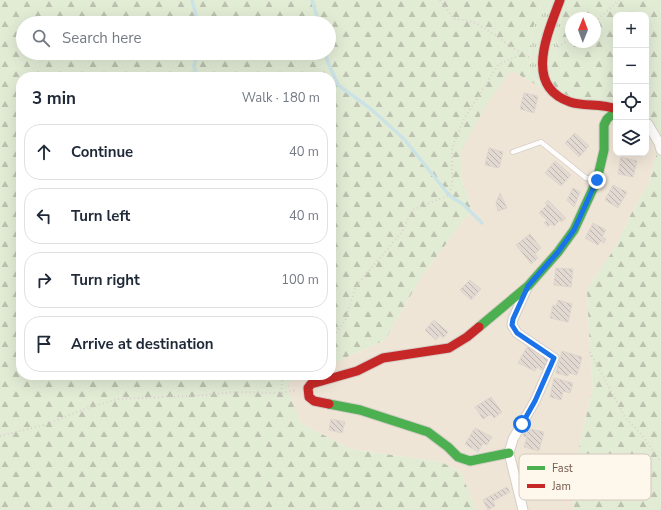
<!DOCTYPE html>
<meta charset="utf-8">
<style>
:root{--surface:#fff;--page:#f6f6f7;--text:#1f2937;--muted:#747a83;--line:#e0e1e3}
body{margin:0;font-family:"Nunito Sans",sans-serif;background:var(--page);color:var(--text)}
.controls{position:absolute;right:12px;top:12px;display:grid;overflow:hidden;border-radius:8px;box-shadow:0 4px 16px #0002}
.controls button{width:36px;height:36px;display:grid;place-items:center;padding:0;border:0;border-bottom:1px solid var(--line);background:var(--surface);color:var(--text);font:20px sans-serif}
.compass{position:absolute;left:565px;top:12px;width:36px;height:36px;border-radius:50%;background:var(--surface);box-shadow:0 4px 16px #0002;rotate:1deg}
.stop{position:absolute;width:12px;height:12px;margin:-9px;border:3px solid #1a73e8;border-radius:50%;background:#fff}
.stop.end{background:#1a73e8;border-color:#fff;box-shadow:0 1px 4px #0008}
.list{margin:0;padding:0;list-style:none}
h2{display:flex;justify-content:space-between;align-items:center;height:52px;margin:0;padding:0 16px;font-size:17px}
h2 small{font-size:13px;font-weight:400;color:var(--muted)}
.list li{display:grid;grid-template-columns:26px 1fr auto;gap:12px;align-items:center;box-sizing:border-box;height:56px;margin:0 8px 8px;padding:0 8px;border:1px solid var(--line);border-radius:16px}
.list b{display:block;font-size:15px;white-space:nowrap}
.list em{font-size:13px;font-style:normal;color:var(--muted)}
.icon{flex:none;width:22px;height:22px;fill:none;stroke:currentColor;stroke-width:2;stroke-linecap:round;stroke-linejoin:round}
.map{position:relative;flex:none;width:661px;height:510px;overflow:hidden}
.search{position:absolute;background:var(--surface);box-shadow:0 4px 16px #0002;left:16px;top:16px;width:320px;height:44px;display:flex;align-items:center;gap:10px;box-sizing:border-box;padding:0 14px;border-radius:22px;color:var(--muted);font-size:15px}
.panel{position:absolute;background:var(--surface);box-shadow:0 4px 16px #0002;left:16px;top:72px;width:320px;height:308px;border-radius:16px}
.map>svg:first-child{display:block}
.residential{fill:#efe5d7}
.grass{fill:url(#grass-tufts)}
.forest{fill:url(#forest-firs);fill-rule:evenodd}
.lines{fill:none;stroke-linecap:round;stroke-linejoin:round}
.stream{stroke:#cce3e5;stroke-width:3.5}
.building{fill:url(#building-back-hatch);stroke:#ded5cc}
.lane-casing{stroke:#d4cec7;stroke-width:6}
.street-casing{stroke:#d4cec7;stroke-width:11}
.fast-casing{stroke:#d4cec6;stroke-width:11}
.jam-casing{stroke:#d4cec6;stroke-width:11}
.path{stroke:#d8d1ce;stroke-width:2;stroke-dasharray:1 3;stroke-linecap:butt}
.lane{stroke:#fefdfc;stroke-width:4.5}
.street{stroke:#fefdfc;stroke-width:9}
.fast{stroke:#4caf50;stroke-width:9}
.jam{stroke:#c62828;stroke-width:9}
.route{stroke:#1a73e8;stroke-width:5}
.key{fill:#fef7eb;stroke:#d4c8bb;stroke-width:1}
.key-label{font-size:11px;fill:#725a4b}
</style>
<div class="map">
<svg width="661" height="510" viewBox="0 0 661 510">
<defs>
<pattern id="grass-tufts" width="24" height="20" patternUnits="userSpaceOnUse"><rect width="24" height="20" fill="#e2ecd5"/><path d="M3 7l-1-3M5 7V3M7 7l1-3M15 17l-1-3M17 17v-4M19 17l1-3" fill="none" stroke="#bcc2af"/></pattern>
<pattern id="forest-firs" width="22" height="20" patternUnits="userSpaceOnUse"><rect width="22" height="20" fill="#e2ecd5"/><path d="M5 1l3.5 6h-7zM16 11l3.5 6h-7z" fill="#bcc2af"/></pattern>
<pattern id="building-back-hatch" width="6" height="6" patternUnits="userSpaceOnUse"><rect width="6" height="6" fill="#e2dad2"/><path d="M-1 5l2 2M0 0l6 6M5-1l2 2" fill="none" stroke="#bcb4ac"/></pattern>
</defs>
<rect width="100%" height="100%" fill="#f6f2ea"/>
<polygon class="residential" points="511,69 550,93 565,107 601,112 611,123 616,123 616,153 646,153 646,127 657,152 649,183 632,212 616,246 587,290 590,352 593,387 572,478 574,510 476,510 461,472 441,462 350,449 301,423 289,394 288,389 288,383 305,375 331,375 331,364 385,340 420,279 472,209 462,180 459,153 486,105"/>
<polygon class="grass" points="543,0 559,0 561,24 554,59 546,69 550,93 529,73 532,30"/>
<path class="forest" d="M0,0H543L532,30L529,73L549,93L546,69L554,59L561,24L559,0H661V510H574L572,478L593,387L590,352L587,290L616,246L632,212L649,183L657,152L646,127V15H616V123H611L601,112L565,107L550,93L511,70L486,105L460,153L462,180L472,209L420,279L385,340L331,364V77H21V375H305L288,383L289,394L301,423L350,449L441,462L461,472L476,510H0ZM571,18H595V42H571ZM23,23H329V53H23Z"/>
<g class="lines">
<g class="stream">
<polyline points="192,0 198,23"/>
<polyline points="312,0 319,23"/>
<polyline points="197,53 194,66 197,77"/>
<polyline points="326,53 327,60 338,85 371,109 404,139 449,195 464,205 482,223"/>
</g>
</g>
<g class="building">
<polygon points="524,93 538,96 534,113 520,109"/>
<polygon points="575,133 589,146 579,157 565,143"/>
<polygon points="489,148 503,152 499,168 485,165"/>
<polygon points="621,157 637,161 633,177 618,174"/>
<polygon points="555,161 571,175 561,186 545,173"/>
<polygon points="613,185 627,192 618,208 605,200"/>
<polygon points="573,188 580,192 574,207 567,200"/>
<polygon points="500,193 507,208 498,211 496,203"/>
<polygon points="548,200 566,218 561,222 560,220 554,226 551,224 548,227 544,223 547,220 539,213 547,205 545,203"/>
<polygon points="593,223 606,230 602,237 606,239 604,243 600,241 598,245 585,238"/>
<polygon points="530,234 541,248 535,254 538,258 531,264 516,245"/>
<polygon points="556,268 573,269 571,287 554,285"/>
<polygon points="470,280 481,289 471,300 460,290"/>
<polygon points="558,300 572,304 568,322 550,318 553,305 556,306"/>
<polygon points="434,320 448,332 443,338 440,335 436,340 425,330"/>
<polygon points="527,347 549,358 542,370 537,367 535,371 518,363"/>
<polygon points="562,351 582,357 577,375 569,373 568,376 556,373"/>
<polygon points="554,378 573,383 570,393 563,391 561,400 550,397"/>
<polygon points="491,397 502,412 494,418 491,414 483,419 475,407"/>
<polygon points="331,419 345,422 342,433 329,430"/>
<polygon points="475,428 492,437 487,445 483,443 478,452 465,444"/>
<polygon points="525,428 544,432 539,451 524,447 527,437 523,436"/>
<polygon points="507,487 510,492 493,501 495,506 488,510 483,500"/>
</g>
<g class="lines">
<g class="lane-casing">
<polyline id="lane" points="513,152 541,142 586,178 596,179"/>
</g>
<g class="street-casing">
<g id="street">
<polyline points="646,123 648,124 659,143 661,150"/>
<polyline points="523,510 509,453 513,439 535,401 554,358 517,333 512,325 513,319 527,288"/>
</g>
</g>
<g class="fast-casing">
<g id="fast">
<polyline points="479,327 528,286 558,252 574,230 597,180 604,150 604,125 607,119 616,111"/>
<polyline points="329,404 360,410 428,432 448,447 458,457 470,461 509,453"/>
</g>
</g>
<g class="jam-casing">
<g id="jam">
<path d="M560,0C548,33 523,86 570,102C585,107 600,103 616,109"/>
<polyline points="329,404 314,401 309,397 308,388 311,384 357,371 383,358 449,348 467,337 479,327"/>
</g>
</g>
<g class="path">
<path d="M440,0L454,19C461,20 469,20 475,23C495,33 511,49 531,58"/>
<polyline points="595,22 619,0"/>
<polyline points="558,47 571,38"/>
<polyline points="331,339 345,321 356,286 402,232 412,210 449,195 452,184 452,148 464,119 498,65 521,54"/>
<polyline points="590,352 625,417 642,435 661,462"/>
<polyline points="281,393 283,375"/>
<polyline points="0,436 48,424 79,411 117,399 209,395 232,392 281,393 297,390"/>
</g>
<use href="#lane" class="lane"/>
<use href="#street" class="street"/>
<use href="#fast" class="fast"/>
<use href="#jam" class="jam"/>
</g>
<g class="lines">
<polyline class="route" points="522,424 535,401 554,358 517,333 512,325 513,319 528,286 558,252 574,230 597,180"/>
</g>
<rect x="519" y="454" width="132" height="46" rx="6" class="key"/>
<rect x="527" y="466" width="18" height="4" fill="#4caf50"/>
<rect x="527" y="484" width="18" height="4" fill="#c62828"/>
<g class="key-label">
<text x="552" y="472">Fast</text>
<text x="552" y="490">Jam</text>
</g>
</svg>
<div class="controls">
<button>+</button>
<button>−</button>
<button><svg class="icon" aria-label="locate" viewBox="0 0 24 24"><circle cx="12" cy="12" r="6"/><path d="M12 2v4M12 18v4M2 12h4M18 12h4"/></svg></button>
<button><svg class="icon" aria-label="layers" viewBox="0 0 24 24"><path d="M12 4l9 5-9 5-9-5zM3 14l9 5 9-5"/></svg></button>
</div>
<svg class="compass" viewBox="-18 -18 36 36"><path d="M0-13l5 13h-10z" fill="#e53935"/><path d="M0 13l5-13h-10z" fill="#747a83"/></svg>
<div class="stop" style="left:522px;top:424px"></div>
<div class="stop end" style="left:597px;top:180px"></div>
<div class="search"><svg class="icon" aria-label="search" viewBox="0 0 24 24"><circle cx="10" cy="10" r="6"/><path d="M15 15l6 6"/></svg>Search here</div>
<section class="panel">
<h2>3 min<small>Walk · 180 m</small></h2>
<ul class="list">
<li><svg class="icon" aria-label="ahead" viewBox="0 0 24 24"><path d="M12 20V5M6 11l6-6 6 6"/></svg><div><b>Continue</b></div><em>40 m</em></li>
<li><svg class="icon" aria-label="left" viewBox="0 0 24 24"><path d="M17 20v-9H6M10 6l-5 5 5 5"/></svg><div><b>Turn left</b></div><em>40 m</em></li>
<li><svg class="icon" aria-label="right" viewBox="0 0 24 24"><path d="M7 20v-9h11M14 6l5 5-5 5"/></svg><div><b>Turn right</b></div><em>100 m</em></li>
<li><svg class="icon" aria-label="arrive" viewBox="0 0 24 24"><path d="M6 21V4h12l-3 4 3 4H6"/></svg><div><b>Arrive at destination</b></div></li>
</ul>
</section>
</div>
